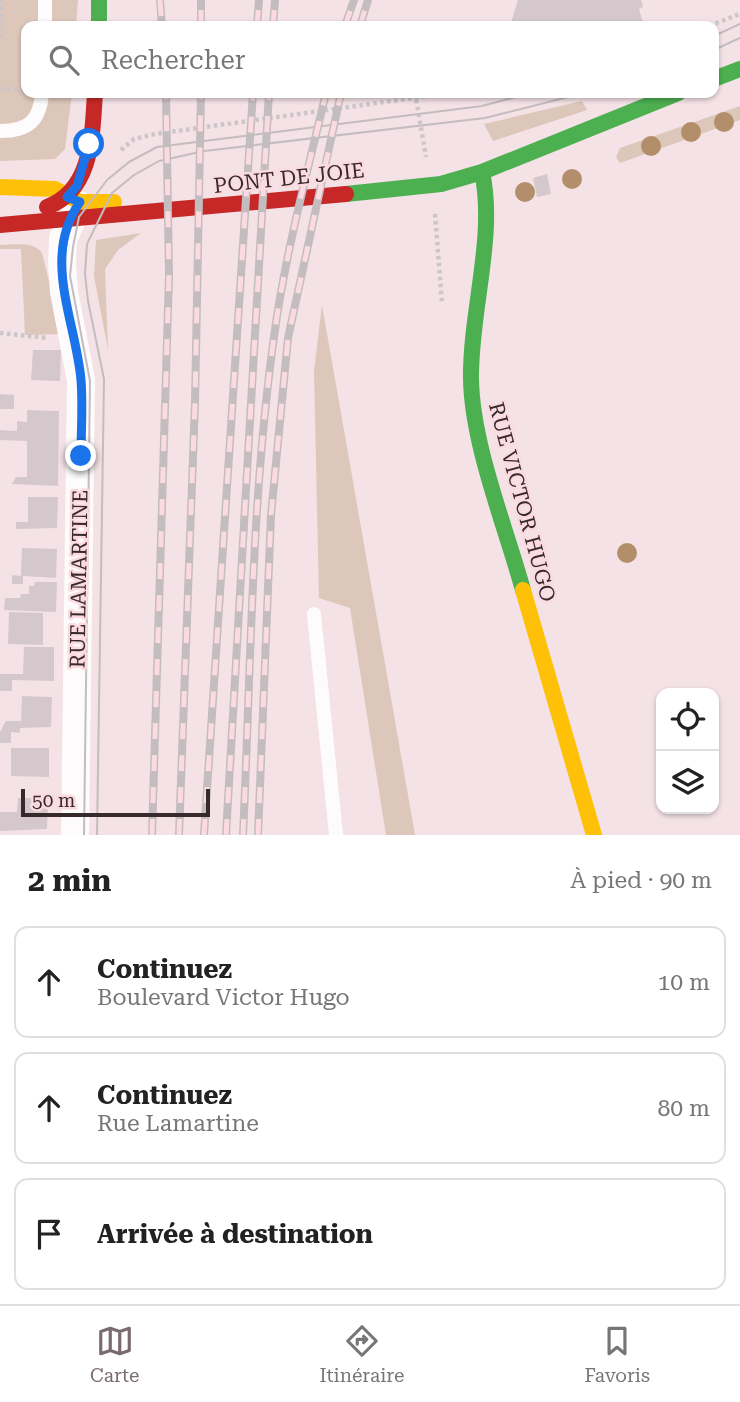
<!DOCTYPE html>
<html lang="fr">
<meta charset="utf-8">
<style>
:root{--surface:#fff;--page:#f6f6f6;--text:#222;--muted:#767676;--line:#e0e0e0;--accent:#786a6d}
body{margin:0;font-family:"Roboto Serif",serif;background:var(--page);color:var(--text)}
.controls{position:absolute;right:21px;bottom:21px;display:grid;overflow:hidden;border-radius:14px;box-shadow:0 2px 5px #0004}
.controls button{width:63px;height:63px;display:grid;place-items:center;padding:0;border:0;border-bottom:2px solid var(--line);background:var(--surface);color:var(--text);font:35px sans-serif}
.scale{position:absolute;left:21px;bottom:18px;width:189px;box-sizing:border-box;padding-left:7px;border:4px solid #362a2c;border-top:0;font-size:19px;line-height:24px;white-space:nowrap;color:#362a2c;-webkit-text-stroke:5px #fbdbe1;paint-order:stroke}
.stop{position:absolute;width:21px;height:21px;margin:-16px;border:5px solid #1a73e8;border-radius:50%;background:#fff}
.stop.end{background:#1a73e8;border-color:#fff;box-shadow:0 2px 7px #0008}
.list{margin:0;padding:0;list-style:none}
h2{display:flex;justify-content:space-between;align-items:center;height:91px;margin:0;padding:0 28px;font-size:30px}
h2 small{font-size:23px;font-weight:400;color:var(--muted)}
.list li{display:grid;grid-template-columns:46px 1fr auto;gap:21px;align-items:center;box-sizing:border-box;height:112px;margin:0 14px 14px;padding:0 14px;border:2px solid var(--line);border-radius:14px}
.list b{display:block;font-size:26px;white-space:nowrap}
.list p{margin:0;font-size:23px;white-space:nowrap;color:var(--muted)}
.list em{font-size:23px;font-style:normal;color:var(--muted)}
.icon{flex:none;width:38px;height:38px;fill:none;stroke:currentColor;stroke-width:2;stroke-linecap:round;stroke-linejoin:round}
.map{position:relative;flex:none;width:740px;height:835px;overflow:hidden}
.search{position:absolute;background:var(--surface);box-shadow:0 2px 5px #0004;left:21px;right:21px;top:21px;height:77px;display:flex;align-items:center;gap:18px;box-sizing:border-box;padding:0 24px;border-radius:14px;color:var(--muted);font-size:26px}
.sheet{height:469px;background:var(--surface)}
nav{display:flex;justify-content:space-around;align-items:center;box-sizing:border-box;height:98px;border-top:2px solid var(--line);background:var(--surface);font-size:19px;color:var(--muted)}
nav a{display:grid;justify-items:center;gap:4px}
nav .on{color:var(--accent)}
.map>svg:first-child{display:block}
.green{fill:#ddc6ba}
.building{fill:#d5c8cd}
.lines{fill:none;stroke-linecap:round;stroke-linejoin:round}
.path{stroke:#cdc6c8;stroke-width:4.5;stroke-dasharray:3.5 3.5;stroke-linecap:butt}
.lane{stroke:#fdfbfb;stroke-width:14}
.street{stroke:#fdfbfb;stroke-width:28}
.fast{stroke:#4caf50;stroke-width:16}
.slow{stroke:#ffc107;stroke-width:16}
.jam{stroke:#c62828;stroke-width:16}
.tram{stroke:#c3bdbf;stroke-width:2}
.rail-casing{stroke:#c3bdbf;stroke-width:8}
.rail{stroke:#fbdbe1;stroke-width:5;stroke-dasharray:16;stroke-linecap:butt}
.tree{fill:#b38e6b}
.route{stroke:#1a73e8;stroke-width:9}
.labels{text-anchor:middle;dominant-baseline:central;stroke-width:5;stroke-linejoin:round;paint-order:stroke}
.street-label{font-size:21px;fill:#362a2c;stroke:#fbdbe1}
</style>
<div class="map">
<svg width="740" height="835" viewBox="0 0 740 835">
<rect width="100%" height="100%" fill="#f4e2e6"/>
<g class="green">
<polygon points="0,0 78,0 76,26 26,26 26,93 72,93 65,149 55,159 0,161"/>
<polygon points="582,101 587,110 493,141 484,124"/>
<polygon points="740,106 740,120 620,163 616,157 620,148"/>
<polygon points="141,233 118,250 105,269 108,350 94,276 96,240"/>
<path d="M0,245C14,245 33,241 42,253L62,334L25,335L21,249H0Z"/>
<polygon points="322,305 415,835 386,835 350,608 319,598 314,371"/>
</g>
<g class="building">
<polygon points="518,0 641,0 643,7 639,9 644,26 510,26"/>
<polygon points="547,174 551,194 537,197 533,178"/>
<polygon points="33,350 61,350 60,381 31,380"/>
<polygon points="0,394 14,395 14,409 0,409"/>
<polygon points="27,410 59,411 58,486 12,484 16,477 27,477 27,441 0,440 0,430 17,431 17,421 27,422"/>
<polygon points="28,497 58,497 57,528 16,529 16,522 28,522"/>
<polygon points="22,548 57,549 56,578 23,576 23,584 12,584 12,575 21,576"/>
<polygon points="35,582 57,582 56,612 4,610 5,598 20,598 21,594 29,594 29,586 34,586"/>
<polygon points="9,612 43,613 43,645 8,644"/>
<polygon points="24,647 54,647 54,681 12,680 12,691 0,691 0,674 23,674"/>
<polygon points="22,696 52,697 51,727 20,728 20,733 11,732 11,743 0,743 0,732 6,721 21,721"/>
<polygon points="11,748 49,748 49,777 11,776"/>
<polygon points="18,798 48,798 47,829 0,831 0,812 17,812"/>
</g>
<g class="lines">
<g class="path">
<polyline points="709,26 740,14"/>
<polyline points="0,38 1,0"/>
<polyline points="0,89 24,90"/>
<polyline points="415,93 426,157"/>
<polyline points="121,150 134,139 155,134 449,93"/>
<polyline points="435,214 442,303"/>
<polyline points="0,333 48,338"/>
</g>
<g class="lane">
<polyline points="45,0 45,26"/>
<path d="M0,131C28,131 40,121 42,93"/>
<polyline points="314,614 336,835"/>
</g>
<polyline class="street" points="75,835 81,380 64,292 62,263 63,239 79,205"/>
<g class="fast">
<polyline points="99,0 99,26"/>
<polyline points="714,79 740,69"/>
<path d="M482,172C496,236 470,312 471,379C472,444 505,525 523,590"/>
<polyline points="346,194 441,184 482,172 678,93"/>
</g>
<g class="slow">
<polyline points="0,187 55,189 80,202 114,202"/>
<polyline points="523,590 594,835"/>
</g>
<g class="jam">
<path d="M47,207C93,190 92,135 95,93"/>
<polyline points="0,225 346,194"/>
</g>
<g class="tram">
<polyline points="714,36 740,24"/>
<polyline points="714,50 740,38"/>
<polyline points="84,835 90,381 70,276 73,247 79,217 107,180 129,162 157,147 482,106 531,93"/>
<polyline points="97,835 104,379 88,301 85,274 87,244 112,193 134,175 159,161 204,151 485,118 584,93"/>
</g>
<g class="rail-casing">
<g id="rail">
<polyline points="160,0 162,26"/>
<polyline points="201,26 201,0"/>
<polyline points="257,26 259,0"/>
<polyline points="273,26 275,0"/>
<polyline points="345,26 354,0"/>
<polyline points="360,26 368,0"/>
<polyline points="152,835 169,276 166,93"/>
<polyline points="179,835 195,403 201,93"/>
<polyline points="204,835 253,93"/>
<polyline points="226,835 269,93"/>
<path d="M243,835C251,669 251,501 274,337C285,254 307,174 326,93"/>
<polyline points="258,835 271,515 288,338 341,93"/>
</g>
</g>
<use href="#rail" class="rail"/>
</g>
<g class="tree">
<circle cx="724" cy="122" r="10"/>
<circle cx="691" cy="132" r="10"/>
<circle cx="651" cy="146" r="10"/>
<circle cx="572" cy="179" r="10"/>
<circle cx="525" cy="192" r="10"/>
<circle cx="627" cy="553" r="10"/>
</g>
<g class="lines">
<path class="route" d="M81,456C81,431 83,405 81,380C76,321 41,257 80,202L67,197L77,186L89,144"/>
</g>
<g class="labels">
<g class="street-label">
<text transform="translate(289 178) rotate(-6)">PONT DE JOIE</text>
<text transform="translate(522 502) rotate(75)">RUE VICTOR HUGO</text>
<text transform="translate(79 579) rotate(-89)">RUE LAMARTINE</text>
</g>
</g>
</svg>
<div class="controls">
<button><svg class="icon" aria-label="locate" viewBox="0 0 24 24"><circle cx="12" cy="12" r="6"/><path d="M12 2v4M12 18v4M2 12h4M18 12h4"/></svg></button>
<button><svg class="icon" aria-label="layers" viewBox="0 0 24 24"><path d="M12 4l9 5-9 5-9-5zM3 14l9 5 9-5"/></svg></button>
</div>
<div class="scale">50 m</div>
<div class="stop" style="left:89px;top:144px"></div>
<div class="stop end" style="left:81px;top:456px"></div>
<div class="search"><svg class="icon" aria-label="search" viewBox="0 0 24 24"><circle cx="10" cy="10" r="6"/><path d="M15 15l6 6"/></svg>Rechercher</div>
</div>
<section class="sheet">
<h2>2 min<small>À pied · 90 m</small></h2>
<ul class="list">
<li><svg class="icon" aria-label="ahead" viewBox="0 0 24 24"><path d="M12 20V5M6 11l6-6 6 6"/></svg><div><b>Continuez</b><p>Boulevard Victor Hugo</p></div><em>10 m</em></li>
<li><svg class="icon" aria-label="ahead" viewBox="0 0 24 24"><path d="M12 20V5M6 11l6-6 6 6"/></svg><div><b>Continuez</b><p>Rue Lamartine</p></div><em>80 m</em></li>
<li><svg class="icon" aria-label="arrive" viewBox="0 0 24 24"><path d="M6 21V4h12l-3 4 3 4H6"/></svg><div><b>Arrivée à destination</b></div></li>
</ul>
</section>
<nav>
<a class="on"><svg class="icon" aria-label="map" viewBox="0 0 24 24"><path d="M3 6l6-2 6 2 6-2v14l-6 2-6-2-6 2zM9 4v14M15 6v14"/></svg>Carte</a>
<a><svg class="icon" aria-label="directions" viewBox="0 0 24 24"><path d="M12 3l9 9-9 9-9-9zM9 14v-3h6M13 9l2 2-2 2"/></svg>Itinéraire</a>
<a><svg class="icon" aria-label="saved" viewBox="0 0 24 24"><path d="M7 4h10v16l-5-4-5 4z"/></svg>Favoris</a>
</nav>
